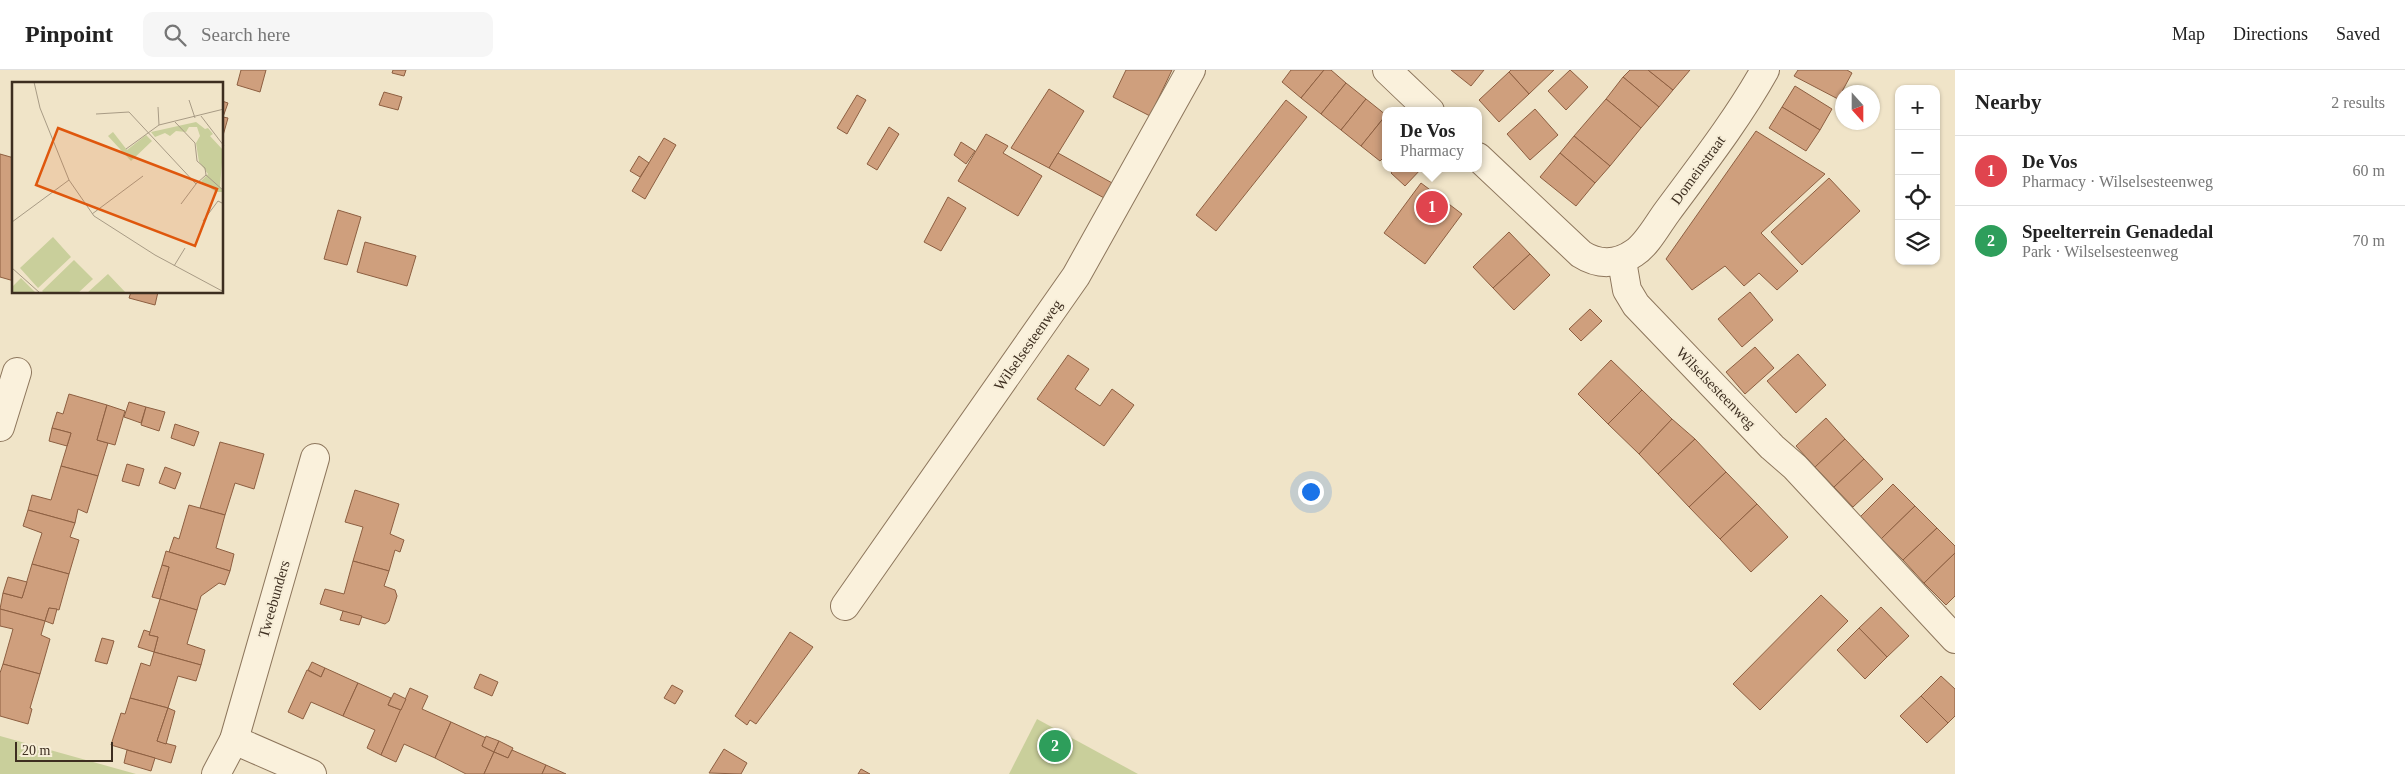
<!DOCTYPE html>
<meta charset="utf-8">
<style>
:root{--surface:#fff;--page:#f6f6f6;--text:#222;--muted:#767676;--line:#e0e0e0;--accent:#9e2a2b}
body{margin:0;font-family:"Times New Roman",serif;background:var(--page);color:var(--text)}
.controls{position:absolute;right:15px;top:15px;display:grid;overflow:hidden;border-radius:10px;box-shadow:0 1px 4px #0004}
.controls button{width:45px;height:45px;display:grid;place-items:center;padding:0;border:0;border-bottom:1px solid var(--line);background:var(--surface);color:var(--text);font:25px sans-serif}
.compass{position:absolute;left:1835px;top:15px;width:45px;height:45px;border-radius:50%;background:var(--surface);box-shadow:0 1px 4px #0004;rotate:159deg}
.scale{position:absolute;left:15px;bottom:12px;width:98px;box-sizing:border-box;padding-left:5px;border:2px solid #3d2e20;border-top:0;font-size:14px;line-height:18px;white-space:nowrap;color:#3d2e20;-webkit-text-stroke:4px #f7eed8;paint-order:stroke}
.you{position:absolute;left:1310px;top:421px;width:18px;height:18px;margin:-12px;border:4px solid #fff;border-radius:50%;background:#1a73e8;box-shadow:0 0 0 8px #1a73e833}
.badge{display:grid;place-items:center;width:32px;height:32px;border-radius:50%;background:var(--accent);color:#fff;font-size:16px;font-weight:700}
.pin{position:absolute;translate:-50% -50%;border:2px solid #fff;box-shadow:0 1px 5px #0006}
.popup{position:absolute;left:1382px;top:37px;width:100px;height:65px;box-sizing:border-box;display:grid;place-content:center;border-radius:10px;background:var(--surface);filter:drop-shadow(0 1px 4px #0005);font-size:16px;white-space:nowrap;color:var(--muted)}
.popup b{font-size:19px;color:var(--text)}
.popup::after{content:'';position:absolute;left:50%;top:100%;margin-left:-10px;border:10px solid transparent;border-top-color:var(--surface)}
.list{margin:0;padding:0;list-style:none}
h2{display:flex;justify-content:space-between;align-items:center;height:65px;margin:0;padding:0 20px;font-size:21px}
h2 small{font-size:16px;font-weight:400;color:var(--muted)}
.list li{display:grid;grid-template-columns:32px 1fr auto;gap:15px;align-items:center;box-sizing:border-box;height:70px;padding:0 20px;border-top:1px solid var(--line)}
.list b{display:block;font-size:19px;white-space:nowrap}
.list p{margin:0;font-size:16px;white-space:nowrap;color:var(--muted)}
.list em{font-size:16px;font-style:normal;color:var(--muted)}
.icon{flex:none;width:28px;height:28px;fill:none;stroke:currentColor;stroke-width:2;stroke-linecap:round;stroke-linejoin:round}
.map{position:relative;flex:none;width:1955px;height:704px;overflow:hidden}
header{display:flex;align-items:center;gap:30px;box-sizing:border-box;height:70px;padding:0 25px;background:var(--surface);border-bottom:1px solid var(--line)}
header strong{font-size:24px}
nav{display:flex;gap:28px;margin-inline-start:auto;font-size:18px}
.search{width:350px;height:45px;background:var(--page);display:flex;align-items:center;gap:12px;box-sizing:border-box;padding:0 18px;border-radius:10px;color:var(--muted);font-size:19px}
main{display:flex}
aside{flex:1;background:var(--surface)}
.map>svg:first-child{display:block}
.green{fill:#c9cf9b}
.building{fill:#cf9f7d;stroke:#8d5f41}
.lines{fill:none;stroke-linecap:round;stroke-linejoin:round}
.minor-casing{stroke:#8d765c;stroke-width:30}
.minor{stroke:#faf1dc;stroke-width:28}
.labels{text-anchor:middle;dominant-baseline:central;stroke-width:4;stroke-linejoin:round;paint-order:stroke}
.street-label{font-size:15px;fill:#3d2e20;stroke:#f7eed8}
.inset-road{fill:none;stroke:#a89b85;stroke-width:1}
.view{fill:#df570d;fill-opacity:0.15;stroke:#df570d;stroke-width:2.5}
.inset-edge{fill:none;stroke:#3d2e20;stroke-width:2.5}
</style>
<header>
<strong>Pinpoint</strong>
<div class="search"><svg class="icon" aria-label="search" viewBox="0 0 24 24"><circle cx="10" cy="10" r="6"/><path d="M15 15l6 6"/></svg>Search here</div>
<nav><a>Map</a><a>Directions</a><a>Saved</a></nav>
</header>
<main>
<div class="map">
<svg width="1955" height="704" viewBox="0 0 1955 704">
<rect width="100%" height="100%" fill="#f0e4c8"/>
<g class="green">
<polygon points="1037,649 1138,704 1009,704"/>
<polygon points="0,666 136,704 0,704"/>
</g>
<g class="building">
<polygon points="241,0 266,0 260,22 237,15"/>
<polygon points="393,0 406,0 404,6 392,3"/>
<polygon points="1126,0 1172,0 1150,46 1113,27"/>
<polygon points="1291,0 1324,0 1301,28 1282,12"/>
<polygon points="1324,0 1331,0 1346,13 1321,44 1301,28"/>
<polygon points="1451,0 1484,0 1471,16"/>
<polygon points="1511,0 1554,0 1529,24 1509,2"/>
<polygon points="1570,0 1588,17 1566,40 1548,21"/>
<polygon points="1630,0 1648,0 1673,20 1659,37 1623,7"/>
<polygon points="1648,0 1690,0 1673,20"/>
<polygon points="1798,0 1847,0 1852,3 1838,29 1794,6"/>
<polygon points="1509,2 1529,24 1499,52 1479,30"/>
<polygon points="1623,7 1659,37 1641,58 1606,29"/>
<polygon points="1346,13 1366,29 1341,60 1321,44"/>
<polygon points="1795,16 1832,39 1820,60 1782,37"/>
<polygon points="1049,19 1084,41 1049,98 1011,78"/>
<polygon points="384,22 402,27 398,40 379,35"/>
<polygon points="857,25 866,30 847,64 837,58"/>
<polygon points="1366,29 1386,45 1361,76 1341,60"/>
<polygon points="1606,29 1641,58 1610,96 1574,66"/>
<polygon points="1286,30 1307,47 1216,161 1196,145"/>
<polygon points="222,31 228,33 223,47 228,48 222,69"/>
<polygon points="1782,37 1820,60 1806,81 1769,58"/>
<polygon points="1535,39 1558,65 1530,90 1507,64"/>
<polygon points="1386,45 1386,85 1380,91 1361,76"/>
<polygon points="889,57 899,64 877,100 867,94"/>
<polygon points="1756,61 1825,104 1761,163 1798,201 1777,220 1759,203 1744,216 1725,196 1692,220 1666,189"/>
<polygon points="986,64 1008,76 1003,83 1042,106 1018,146 958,111"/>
<polygon points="1574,66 1610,96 1595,113 1560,83"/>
<polygon points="664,68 676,75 645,129 632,121"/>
<polygon points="961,72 975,81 966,94 954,85"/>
<polygon points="1058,83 1114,114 1106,129 1049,98"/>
<polygon points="1560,83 1595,113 1576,136 1540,107"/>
<polygon points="0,84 14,88 14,211 0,207"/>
<polygon points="639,86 649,93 640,107 630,101"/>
<polygon points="1395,98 1422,98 1405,116 1391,103"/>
<polygon points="1829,108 1860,141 1802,195 1771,162"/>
<polygon points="1421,113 1462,144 1425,194 1384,163"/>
<polygon points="948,127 966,138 941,181 924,172"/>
<polygon points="338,140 361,147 347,195 324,189"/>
<polygon points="1509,162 1530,184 1493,218 1473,197"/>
<polygon points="365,172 416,186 407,216 357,202"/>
<polygon points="1530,184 1550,205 1514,240 1493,218"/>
<polygon points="131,222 158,222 155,235 129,228"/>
<polygon points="1750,222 1773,250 1742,277 1718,249"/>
<polygon points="1590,239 1602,251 1581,271 1569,259"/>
<polygon points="1755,277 1774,298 1745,324 1726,302"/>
<polygon points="1798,284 1826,315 1796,343 1767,311"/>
<polygon points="1068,285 1089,299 1075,319 1100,336 1112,319 1134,335 1104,376 1037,329"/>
<polygon points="1611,290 1642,320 1608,354 1578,324"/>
<polygon points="1642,320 1672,349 1639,384 1608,354"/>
<polygon points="69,324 107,335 97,370 108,373 98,406 61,396 71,363 52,358 57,342 63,344"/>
<polygon points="129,332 146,337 141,353 124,347"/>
<polygon points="107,335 125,341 115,375 97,370"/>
<polygon points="146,337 165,342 159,361 141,355"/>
<polygon points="1826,348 1845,369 1815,397 1796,376"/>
<polygon points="1672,349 1695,369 1658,404 1639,384"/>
<polygon points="175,354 199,362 194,376 171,368"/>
<polygon points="52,358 71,363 67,376 49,371"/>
<polygon points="1695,369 1726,402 1689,437 1658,404"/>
<polygon points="1845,369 1864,389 1834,417 1815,397"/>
<polygon points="220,372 264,384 254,419 235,413 225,445 200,438"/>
<polygon points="1864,389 1883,409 1853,437 1834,417"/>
<polygon points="127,394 144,399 139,416 122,411"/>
<polygon points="61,396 98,406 87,443 78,439 75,453 28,440 32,425 51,430"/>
<polygon points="165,397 181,403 175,419 159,413"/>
<polygon points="1726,402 1757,434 1720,469 1689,437"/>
<polygon points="1893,414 1915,436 1881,469 1860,447"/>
<polygon points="355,420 399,434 390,464 404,470 400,482 395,480 389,501 353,491 363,457 345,452"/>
<polygon points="1757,434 1788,467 1751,502 1720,469"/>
<polygon points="189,435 225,445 216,478 234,484 230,501 169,482 174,467 179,469"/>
<polygon points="1915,436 1937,458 1903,490 1881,469"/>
<polygon points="28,440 75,453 70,467 79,470 69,504 32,494 42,463 23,456"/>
<polygon points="1937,458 1955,476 1955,483 1924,513 1903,490"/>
<polygon points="166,481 230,501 225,515 219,513 201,526 197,540 160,529 169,497 162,495"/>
<polygon points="1955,483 1955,526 1946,535 1924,513"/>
<polygon points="353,491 389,501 384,516 395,520 397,526 389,551 385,554 320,534 325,519 344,524"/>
<polygon points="32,494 69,504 59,540 49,538 45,551 0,539 3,523 22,528"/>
<polygon points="162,495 169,497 160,529 152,527"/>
<polygon points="8,507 27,512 22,528 3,523"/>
<polygon points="1821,525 1848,551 1760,640 1733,614"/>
<polygon points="160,529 197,540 187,574 205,580 201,595 154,582 158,567 149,565"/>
<polygon points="1881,537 1909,566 1887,587 1859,558"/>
<polygon points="49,538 57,539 53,554 45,551"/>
<polygon points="0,539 45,551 41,565 50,569 40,604 3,594 13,559 0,556"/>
<polygon points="343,541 362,546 359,555 340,550"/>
<polygon points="1859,558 1887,587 1865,609 1837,580"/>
<polygon points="144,560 150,562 149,565 158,567 154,582 138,577"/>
<polygon points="790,562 813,577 756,654 750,650 747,655 735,646"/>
<polygon points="102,568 114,571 107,594 95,591"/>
<polygon points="154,582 201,595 196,611 178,606 168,638 130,628 141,593 150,596"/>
<polygon points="312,592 325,598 321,607 308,600"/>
<polygon points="3,594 40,604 30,638 32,639 28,654 0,646 0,603"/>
<polygon points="325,598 358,613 343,646 311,632 303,649 288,642 307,600 321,607"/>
<polygon points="480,604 498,612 492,626 474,618"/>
<polygon points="1941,606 1955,619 1955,646 1948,653 1921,626"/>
<polygon points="358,613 391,628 388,635 401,640 381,685 367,678 375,660 343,646"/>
<polygon points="672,615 683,621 675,634 664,628"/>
<polygon points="410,618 428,626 422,639 451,652 435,688 404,674 396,692 381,685"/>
<polygon points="394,623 406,629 401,640 388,635"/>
<polygon points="1921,626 1948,653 1927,673 1900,646"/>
<polygon points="130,628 168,638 157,671 176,676 171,693 111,675 121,643 125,644"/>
<polygon points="168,638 175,641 166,674 157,671"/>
<polygon points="451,652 486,668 482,676 494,682 484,704 466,704 435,688"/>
<polygon points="486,666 499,671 494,682 482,676"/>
<polygon points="499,671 513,678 508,688 494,682"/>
<polygon points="724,679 747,693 741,704 709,703"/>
<polygon points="127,680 155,688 151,701 124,693"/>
<polygon points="512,680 546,695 542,704 484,704 494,682 508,688"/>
<polygon points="546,695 566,704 542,704"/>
<polygon points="861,699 870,704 858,704"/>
</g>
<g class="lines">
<g class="minor-casing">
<g id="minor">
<polyline points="1387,0 1430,41"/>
<path d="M1478,87L1581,184C1598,195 1617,195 1634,183C1647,175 1658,154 1667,142C1701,96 1737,50 1765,0"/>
<polyline points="1622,191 1627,220 1636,235 1772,377 1795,397 1955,569"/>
<polyline points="0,357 17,302"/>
<polyline points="845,536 1076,206 1191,0"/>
<polyline points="234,670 315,388"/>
<polyline points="216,704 234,670 312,704"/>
</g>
</g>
<use href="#minor" class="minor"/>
</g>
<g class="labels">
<g class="street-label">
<text transform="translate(1698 100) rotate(-54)">Domeinstraat</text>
<text transform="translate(1028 275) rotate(-55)">Wilselsesteenweg</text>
<text transform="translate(1716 318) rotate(46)">Wilselsesteenweg</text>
<text transform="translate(274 529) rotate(-74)">Tweebunders</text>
</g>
</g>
<g transform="translate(12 12)">
<rect width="211" height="211" fill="#f0e4c8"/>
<path d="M184,40L193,47L196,46L201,52L198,54L211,68L208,105L211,110H204L189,99L196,92L187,80L184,61L188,54L185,45H177L174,50L164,49L158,54L153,51L143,55L139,50ZM101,50L115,68L134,53L140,59L119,79L96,54ZM41,155L59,175L26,206L8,186ZM62,178L81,197L66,211H32L30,209ZM96,192L114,211H75ZM9,196L24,211H0V205Z" fill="#c9cf9b"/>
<path class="inset-road" d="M22,0L28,26L57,98M177,18L183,36M146,25L147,43M84,32L117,30L184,102L194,93M189,34L212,64M163,40L183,61L185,79L193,86L194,93L212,109M114,67L147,43L212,27M57,98L82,134L143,173L212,210M169,122L184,102M80,132L131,94M191,139L206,119L212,122M0,140L57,98M162,184L173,166M0,186L28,211"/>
<path class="view" d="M46,46L205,107L183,164L24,103Z"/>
<rect width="211" height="211" class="inset-edge"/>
</g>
</svg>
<div class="controls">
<button>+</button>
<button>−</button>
<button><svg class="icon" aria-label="locate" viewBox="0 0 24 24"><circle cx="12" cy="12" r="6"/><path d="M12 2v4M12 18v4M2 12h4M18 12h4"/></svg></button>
<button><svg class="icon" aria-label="layers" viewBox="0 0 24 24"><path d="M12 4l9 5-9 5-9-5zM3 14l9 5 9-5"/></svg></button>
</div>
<svg class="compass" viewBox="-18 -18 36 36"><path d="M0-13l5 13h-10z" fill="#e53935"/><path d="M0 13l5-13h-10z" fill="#767676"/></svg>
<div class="scale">20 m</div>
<div class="you"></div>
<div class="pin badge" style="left:1432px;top:137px;background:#e0444e">1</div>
<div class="popup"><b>De Vos</b>Pharmacy</div>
<div class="pin badge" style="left:1055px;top:676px;background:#2e9e5b">2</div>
</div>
<aside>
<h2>Nearby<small>2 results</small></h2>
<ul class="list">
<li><span class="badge" style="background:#e0444e">1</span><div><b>De Vos</b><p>Pharmacy · Wilselsesteenweg</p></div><em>60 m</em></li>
<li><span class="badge" style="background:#2e9e5b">2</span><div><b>Speelterrein Genadedal</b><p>Park · Wilselsesteenweg</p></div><em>70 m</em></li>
</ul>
</aside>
</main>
